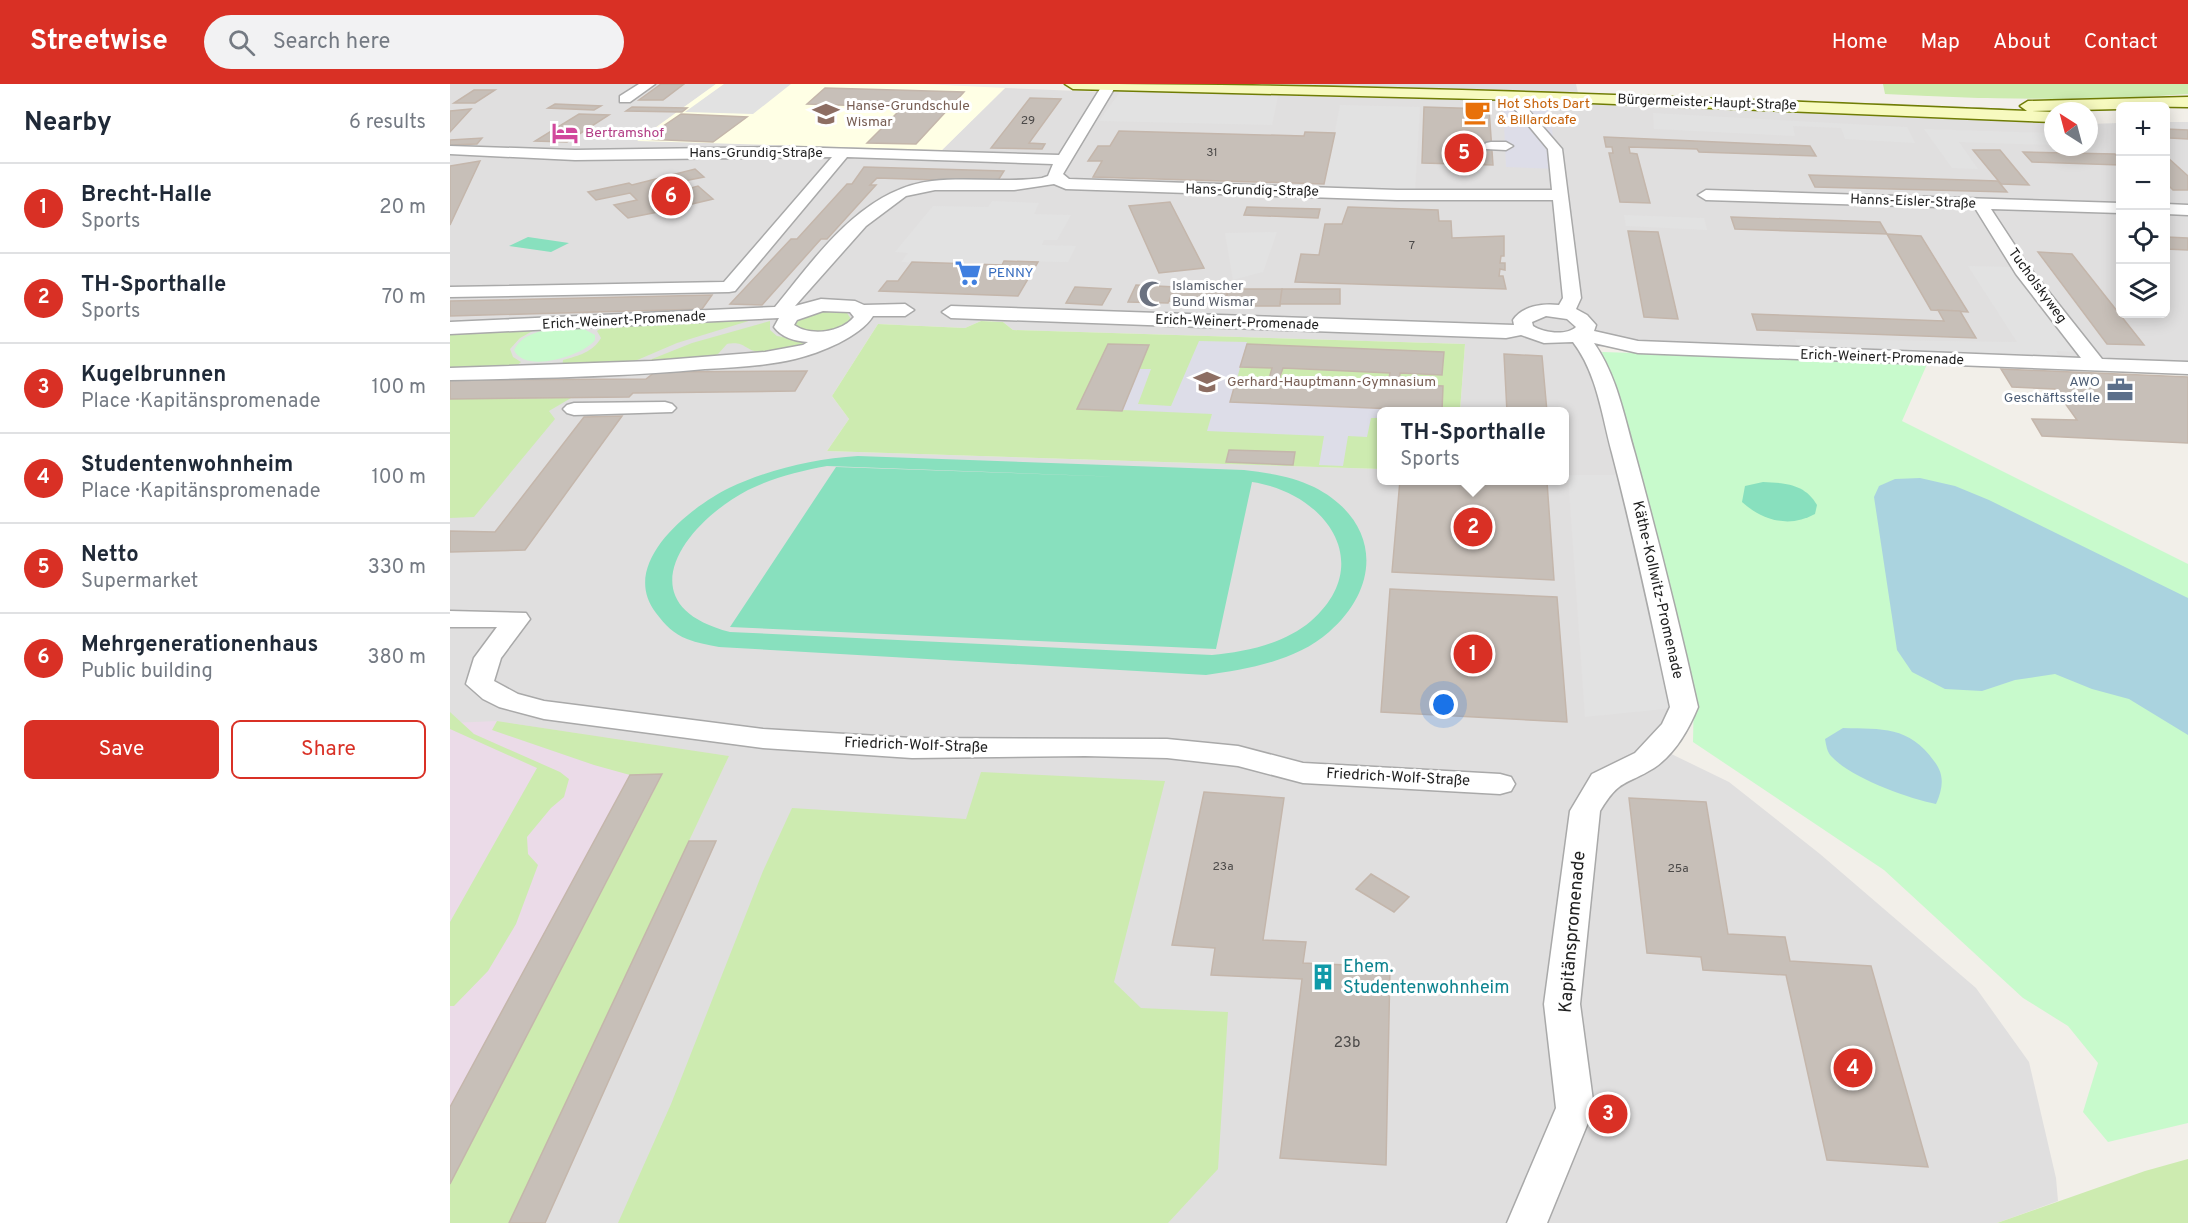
<!DOCTYPE html>
<meta charset="utf-8">
<style>
:root{--surface:#fff;--page:#f2f2f3;--text:#1f2937;--muted:#747a83;--line:#e0e1e3;--accent:#d93025}
body{margin:0;font-family:Overpass,sans-serif;background:var(--page);color:var(--text)}
.controls{position:absolute;right:18px;top:18px;display:grid;overflow:hidden;border-radius:9px;box-shadow:0 3px 15px #0003}
.controls button{width:54px;height:54px;display:grid;place-items:center;padding:0;border:0;border-bottom:2px solid var(--line);background:var(--surface);color:var(--text);font:30px sans-serif}
.compass{position:absolute;left:1594px;top:18px;width:54px;height:54px;border-radius:50%;background:var(--surface);box-shadow:0 3px 15px #0003;rotate:324deg}
.you{position:absolute;left:994px;top:621px;width:21px;height:21px;margin:-15px;border:4px solid #fff;border-radius:50%;background:#1a73e8;box-shadow:0 0 0 9px #1a73e833}
.badge{display:grid;place-items:center;width:39px;height:39px;border-radius:50%;background:var(--accent);color:#fff;font-size:20px;font-weight:700}
.pin{position:absolute;translate:-50% -50%;border:3px solid #fff;box-shadow:0 2px 6px #0006}
.popup{position:absolute;left:927px;top:323px;width:192px;height:78px;box-sizing:border-box;display:grid;place-content:center;border-radius:9px;background:var(--surface);filter:drop-shadow(0 2px 4px #0005);font-size:20px;white-space:nowrap;color:var(--muted)}
.popup b{font-size:22px;color:var(--text)}
.popup::after{content:'';position:absolute;left:50%;top:100%;margin-left:-12px;border:12px solid transparent;border-top-color:var(--surface)}
.list{margin:0;padding:0;list-style:none}
h2{display:flex;justify-content:space-between;align-items:center;height:78px;margin:0;padding:0 24px;font-size:26px}
h2 small{font-size:20px;font-weight:400;color:var(--muted)}
.list li{display:grid;grid-template-columns:39px 1fr auto;gap:18px;align-items:center;box-sizing:border-box;height:90px;padding:0 24px;border-top:2px solid var(--line)}
.list b{display:block;font-size:22px;white-space:nowrap}
.list p{margin:0;font-size:20px;white-space:nowrap;color:var(--muted)}
.list em{font-size:20px;font-style:normal;color:var(--muted)}
.actions{display:flex;gap:12px;padding:18px 24px}
.actions a{flex:1;padding:14px 0;border:2px solid var(--accent);border-radius:9px;text-align:center;font-size:21px;color:var(--accent)}
.actions .main{background:var(--accent);color:#fff}
.icon{flex:none;width:33px;height:33px;fill:none;stroke:currentColor;stroke-width:2;stroke-linecap:round;stroke-linejoin:round}
.map{position:relative;flex:none;width:1738px;height:1139px;overflow:hidden}
header{display:flex;align-items:center;gap:36px;box-sizing:border-box;height:84px;padding:0 30px;background:var(--accent);color:#fff}
header strong{font-size:28px}
nav{display:flex;gap:33px;margin-inline-start:auto;font-size:21px}
.search{width:420px;height:54px;background:var(--page);display:flex;align-items:center;gap:15px;box-sizing:border-box;padding:0 21px;border-radius:33px;color:var(--muted);font-size:22px}
main{display:flex}
aside{flex:1;background:var(--surface)}
.map>svg:first-child{display:block}
.residential{fill:#e0dfdf;fill-rule:evenodd}
.industrial{fill:#ebdbe8}
.education{fill:#ffffe5}
.grass{fill:#cdebb0}
.park{fill:#c8facc}
.pitch{fill:#88e0be;fill-rule:evenodd}
.parking{fill:#e2e2e2}
.plaza{fill:#dddde8}
.water{fill:#aad3df}
.building{fill:#c7bfb8;stroke:#c4b6ab;stroke-width:1.5;fill-rule:evenodd}
.lines{fill:none;stroke-linecap:round;stroke-linejoin:round}
.street-casing{stroke:#a9a9a9;stroke-width:3}
.secondary-casing{stroke:#707d05;stroke-width:3}
.street{fill:#fff;fill-rule:evenodd}
.secondary{fill:#f7fabf;fill-rule:evenodd}
.labels{text-anchor:middle;dominant-baseline:central;stroke-width:6;stroke-linejoin:round;paint-order:stroke}
.number-label{font-size:12px;fill:#4b4948}
.far-street-label{font-size:14px;fill:#222;stroke:#fff}
.far-food-label{font-size:14px;fill:#c56008;stroke:#fff;text-anchor:start}
.far-education-label{font-size:14px;fill:#785e54;stroke:#fff;text-anchor:start}
.far-hotel-label{font-size:14px;fill:#b23c85;stroke:#fff;text-anchor:start}
.far-shop-label{font-size:14px;fill:#366cbe;stroke:#fff;text-anchor:start}
.far-worship-label{font-size:14px;fill:#5b616d;stroke:#fff;text-anchor:start}
.far-service-label{font-size:14px;fill:#4e5e75;stroke:#fff;text-anchor:end}
.street-label{font-size:15px;fill:#222;stroke:#fff}
.near-number-label{font-size:15px;fill:#4b4948}
.near-street-label{font-size:18px;fill:#222;stroke:#fff}
.near-culture-label{font-size:18px;fill:#0d838f;stroke:#fff;text-anchor:start}
</style>
<header>
<strong>Streetwise</strong>
<div class="search"><svg class="icon" aria-label="search" viewBox="0 0 24 24"><circle cx="10" cy="10" r="6"/><path d="M15 15l6 6"/></svg>Search here</div>
<nav><a>Home</a><a>Map</a><a>About</a><a>Contact</a></nav>
</header>
<main>
<aside>
<h2>Nearby<small>6 results</small></h2>
<ul class="list">
<li><span class="badge">1</span><div><b>Brecht-Halle</b><p>Sports</p></div><em>20 m</em></li>
<li><span class="badge">2</span><div><b>TH-Sporthalle</b><p>Sports</p></div><em>70 m</em></li>
<li><span class="badge">3</span><div><b>Kugelbrunnen</b><p>Place · Kapitänspromenade</p></div><em>100 m</em></li>
<li><span class="badge">4</span><div><b>Studentenwohnheim</b><p>Place · Kapitänspromenade</p></div><em>100 m</em></li>
<li><span class="badge">5</span><div><b>Netto</b><p>Supermarket</p></div><em>330 m</em></li>
<li><span class="badge">6</span><div><b>Mehrgenerationenhaus</b><p>Public building</p></div><em>380 m</em></li>
</ul>
<div class="actions"><a class="main">Save</a><a>Share</a></div>
</aside>
<div class="map">
<svg width="1738" height="1139" viewBox="0 0 1738 1139">
<rect width="100%" height="100%" fill="#f2efe9"/>
<path class="residential" d="M0,0H266L188,56L492,66L555,4L654,8L660,0H1126L1130,18L1603,39V63H1639V40L1670,39V230H1716V38H1738V289L1412,280L1138,262L1234,623L1209,664L1279,698L1370,770L1526,904L1579,978L1606,1094L1608,1117L1547,1139H0ZM531,237L553,238L563,246L1015,260L1010,327L1114,328V396H932L931,385L377,367L399,335L382,312L428,240L515,244Z"/>
<polygon class="industrial" points="47,637 279,672 57,1139 0,1139 0,639"/>
<polygon class="education" points="266,0 473,0 555,4 492,66 187,57"/>
<g class="grass">
<path d="M1433,0H1738V10C1637,18 1536,15 1435,10Z"/>
<path d="M366,227L397,229L401,235C389,253 364,248 346,244L345,241L351,233Z"/>
<path d="M318,231L227,259L171,283L112,286L113,276C128,272 143,268 151,254L147,247L157,239Z"/>
<path d="M320,237V246L327,252L359,258C344,262 324,271 308,268C293,265 295,257 277,260L268,270L259,275L182,283L242,259Z"/>
<polygon points="531,237 553,238 563,246 1015,260 1010,327 932,328 931,385 377,367 399,335 382,312 428,240 515,244"/>
<polygon points="90,243 70,254 60,265 63,273 71,278 60,288 0,289 0,247"/>
<polygon points="121,314 99,327 105,335 24,433 0,434 0,315"/>
<polygon points="0,628 24,650 110,688 119,695 114,713 101,724 77,753 78,770 88,781 66,840 38,887 4,922 0,922 0,838 87,684 0,645"/>
<polygon points="47,637 279,672 59,1139 0,1139 0,1100 212,691 180,691 144,681 42,646"/>
<polygon points="531,688 715,697 664,898 691,924 778,928 768,1085 718,1139 168,1139 221,1020 313,787 342,724 516,735"/>
<polygon points="1738,1075 1738,1139 1547,1139 1695,1087"/>
</g>
<g class="park">
<path d="M132,244L145,251V256C133,272 74,290 64,266C74,244 112,243 132,244Z"/>
<polygon points="1152,268 1478,278 1452,337 1738,480 1738,1039 1658,1058 1633,1028 1648,979 1618,942 1573,914 1434,786 1243,658 1244,610"/>
</g>
<g class="pitch">
<polygon points="78,153 119,159 101,168 59,162"/>
<path d="M408,372L794,386C818,389 842,392 864,403C929,436 933,501 879,548C846,577 798,585 756,591L269,563C259,561 247,559 237,555C224,550 215,541 206,529C168,480 239,424 279,404C320,385 363,375 408,372ZM377,382L673,393L386,383L280,543L766,565L802,398C875,409 927,479 861,537C834,560 795,568 762,571L280,548C175,521 233,440 298,406C322,394 350,387 377,382Z"/>
<path d="M1313,398C1336,399 1355,400 1367,421L1365,430C1340,444 1313,437 1292,418L1295,402Z"/>
</g>
<g class="parking">
<polygon points="274,0 341,0 303,30 235,28"/>
<polygon points="670,8 828,12 822,41 649,37"/>
<polygon points="890,21 970,23 965,107 874,105"/>
<polygon points="1203,29 1457,43 1465,59 1395,55 1391,44 1343,42 1345,52 1204,45"/>
<polygon points="1474,45 1603,49 1603,61 1509,58 1528,85 1502,84"/>
<polygon points="542,117 589,119 584,130 621,131 607,156 594,156 592,161 626,162 618,178 554,177 552,181 451,178 458,169 445,168 483,122 538,123"/>
<polygon points="1174,131 1254,134 1257,146 1176,142"/>
<polygon points="827,148 813,188 783,196 775,149"/>
<polygon points="1518,182 1565,183 1625,268 1606,267 1612,276 1349,266 1345,255 1567,258"/>
<polygon points="1118,391 1179,391 1234,623 1135,633"/>
</g>
<g class="plaza">
<polygon points="1053,19 1099,20 1107,85 1056,83"/>
<polygon points="749,257 797,258 781,317 948,325 948,327 932,328 931,334 921,334 917,353 898,352 893,382 869,381 874,352 757,347 762,330 672,326 689,285 701,285 688,320 721,322"/>
</g>
<g class="water">
<polygon points="1470,394 1505,402 1539,416 1738,514 1738,651 1679,615 1642,605 1605,590 1565,596 1532,607 1495,605 1462,588 1447,566 1424,413 1429,402 1445,395"/>
<path d="M1393,644C1432,645 1459,642 1484,677C1495,691 1493,704 1486,720C1457,714 1401,694 1381,672C1377,668 1376,660 1375,655Z"/>
</g>
<g class="building">
<polygon points="211,0 234,0 213,16 189,16"/>
<polygon points="375,4 514,8 466,60 417,59 453,23 357,20"/>
<polygon points="24,6 45,6 25,19 4,19"/>
<polygon points="580,14 611,15 579,59 595,60 592,65 541,64"/>
<polygon points="105,20 151,22 144,26 98,24"/>
<polygon points="182,23 237,24 232,28 176,27"/>
<polygon points="974,23 1039,25 1043,81 972,79"/>
<polygon points="21,25 0,48 0,27"/>
<polygon points="129,30 159,31 117,58 85,57"/>
<polygon points="231,30 297,33 263,58 194,55"/>
<polygon points="1716,45 1738,46 1738,55 1720,54 1716,51"/>
<polygon points="669,47 854,52 855,48 885,49 874,100 643,93 652,77 638,77 648,62 660,62"/>
<polygon points="1154,53 1360,62 1366,72 1249,68 1247,65 1179,63 1180,69 1187,70 1200,119 1170,118 1159,69 1163,69 1162,63 1156,63"/>
<polygon points="32,54 27,60 0,61 0,56"/>
<polygon points="1523,66 1550,66 1579,101 1551,100"/>
<polygon points="1573,68 1665,70 1670,76 1670,81 1582,78"/>
<polygon points="1716,72 1738,92 1738,106 1723,106 1716,99"/>
<polygon points="30,77 0,141 0,82"/>
<polygon points="414,83 554,87 547,98 427,94 420,101 426,101 377,155 371,155 312,221 280,220 341,155 347,155 397,100 402,100"/>
<polygon points="245,85 254,93 234,97 241,104 248,102 263,115 234,122 227,115 201,121 208,128 178,134 164,121 187,116 180,109 146,116 138,108 179,99 182,101"/>
<polygon points="1359,91 1548,97 1557,108 1365,103"/>
<polygon points="720,118 754,184 709,189 679,122"/>
<polygon points="797,123 870,125 868,134 794,131"/>
<polygon points="898,123 988,126 989,137 1001,137 1002,154 1054,152 1054,172 1051,172 1050,179 1055,179 1055,186 1050,185 1049,192 1053,192 1056,205 845,198 851,170 869,171 875,140 892,140"/>
<polygon points="1281,133 1430,138 1437,150 1285,145"/>
<polygon points="1178,147 1208,148 1228,235 1194,233"/>
<polygon points="1437,150 1471,152 1518,228 1481,226"/>
<polygon points="1716,153 1738,154 1738,166 1716,165"/>
<polygon points="1588,168 1622,170 1694,261 1657,260"/>
<polygon points="554,177 588,178 568,212 429,207 437,197 448,197 462,178 552,181"/>
<polygon points="686,201 725,203 718,219 678,218"/>
<polygon points="625,203 661,205 652,221 616,219"/>
<polygon points="778,205 832,205 830,222 775,222"/>
<polygon points="832,205 890,205 890,220 830,220"/>
<polygon points="724,206 777,208 775,220 719,217"/>
<polygon points="262,211 252,225 0,232 0,217"/>
<polygon points="1488,226 1510,227 1526,254 1307,246 1302,230 1494,237"/>
<polygon points="658,260 699,261 672,327 627,325"/>
<path d="M797,260L994,268L992,291L950,289L949,300L993,302L992,327L780,318L787,293L819,295L822,284L790,283ZM833,284L940,289L938,299L829,295Z"/>
<polygon points="1054,270 1092,272 1097,328 1057,328"/>
<polygon points="1551,285 1738,293 1738,359 1592,352 1582,335 1627,336 1605,305 1562,303"/>
<polygon points="357,287 345,307 183,309 179,313 0,315 0,296 196,295 205,288"/>
<polygon points="172,332 75,466 0,468 0,447 45,448 134,333"/>
<polygon points="779,366 845,368 843,381 776,378"/>
<polygon points="950,396 1097,398 1104,496 942,488"/>
<polygon points="940,505 1107,513 1117,638 931,628"/>
<polygon points="212,690 0,1100 0,1023 180,691"/>
<polygon points="754,708 834,714 813,856 856,858 853,879 940,883 936,1081 830,1074 852,895 761,891 765,864 722,861"/>
<polygon points="1179,714 1256,718 1278,850 1335,853 1340,877 1421,882 1478,1083 1377,1076 1336,891 1253,886 1251,873 1197,869"/>
<polygon points="239,757 266,757 95,1139 59,1139"/>
<polygon points="921,790 959,813 944,828 906,805"/>
</g>
<g class="lines">
<g class="street-casing">
<g id="street">
<polygon points="189,0 205,0 180,18 170,18 170,12"/>
<path d="M653,0H667L613,90L619,95L947,106H1102L1098,65L1064,24V14H1074L1080,28L1112,65L1131,214L1126,225L1137,231L1146,241L1144,247L1188,257L1631,274L1566,190L1525,124L1256,116L1248,111L1256,106L1670,119V129L1541,125L1579,183L1652,275L1738,278V290L1188,269L1144,259C1167,292 1174,332 1185,370C1208,454 1229,538 1248,623C1239,645 1225,670 1204,684C1175,702 1170,694 1150,727L1130,920L1144,1024L1097,1139H1057L1106,1024L1094,920L1120,727L1142,690L1185,669L1212,640L1220,623C1202,538 1184,453 1162,369C1152,332 1147,289 1123,258L1094,259L1071,251L1056,254L501,234L492,228L501,222L1064,241L1063,236C1072,222 1093,219 1109,221L1113,214L1103,116H947L616,105L604,100L564,106H485L456,112L416,142L345,222L371,215L405,217L414,221L455,220L464,226L455,232H423C410,253 370,269 345,275C316,282 285,283 255,285C170,293 85,294 0,296V284L202,277L315,268L353,261L358,258C345,257 332,254 324,243L329,234L0,250V238L325,223C366,173 412,105 482,97C518,93 555,99 592,94L598,92L603,80L397,73L285,207L279,208L0,213V203L274,198L382,73L125,76L0,70V62L125,66L340,63L609,71ZM373,227L400,228L404,233C392,248 361,253 344,241L347,236ZM1096,232L1117,235L1126,243C1116,252 1094,249 1083,242L1082,238Z"/>
<polygon points="1041,58 1056,58 1063,62 1056,66 1036,65 1034,62 1036,59"/>
<polygon points="1716,120 1738,121 1738,131 1716,130"/>
<polygon points="215,318 222,320 226,324 222,328 124,331 117,329 113,325 117,321 124,319"/>
<polygon points="0,527 76,529 80,535 51,574 44,597 68,610 94,617 313,645 462,654 717,655 788,662 853,679 1050,690 1061,693 1065,700 1061,707 1050,710 853,699 788,682 717,674 635,672 462,674 313,664 94,635 49,623 33,615 16,600 24,574 47,543 0,543"/>
</g>
</g>
<g class="secondary-casing">
<path id="secondary" d="M615,0C936,0 1256,14 1577,27L1570,22L1578,17L1738,13V23L1670,22V25L1582,27L1603,28V38L1069,16L623,5Z"/>
</g>
<use href="#street" class="street"/>
<use href="#secondary" class="secondary"/>
</g>
<defs>
<g id="cafe-bare" transform="scale(2.07)"><path d="M-5.5-4.5H6V0H3Q3 3.5 0 3.5H-2.5Q-5.5 3.5-5.5 0ZM3-3.2v2h1.7v-2ZM-6 4.5H4V6H-6Z" fill="#e8710a" stroke="#fff" stroke-width="2.5" paint-order="stroke"/></g>
<g id="school-bare" transform="scale(2.07)"><path d="M0-5L7-2L0 1L-7-2ZM-4 1L0 2.5L4 1V4Q0 6-4 4Z" fill="#8d6e63" stroke="#fff" stroke-width="2.5" paint-order="stroke"/></g>
<g id="hotel-bare" transform="scale(2.07)"><path d="M-6-4.5h1.5V1H6V5H4.5V3h-9V5H-6ZM-4 0a1.8 1.8 0 1 1 3.6 0ZM.5 0V-2.5h3Q6-2.5 6 0Z" fill="#d1479c" stroke="#fff" stroke-width="2.5" paint-order="stroke"/></g>
<g id="supermarket-bare" transform="scale(2.07)"><path d="M-6-5.5h2.5l.6 2H6L4.5 2H-2.5L-4.4-4H-6ZM-1.5 3.2a1.3 1.3 0 1 0 .1 0ZM3 3.2a1.3 1.3 0 1 0 .1 0Z" fill="#3f7fe0" stroke="#fff" stroke-width="2.5" paint-order="stroke"/></g>
<g id="mosque-bare" transform="scale(2.07)"><path d="M3.5-4.9A6 6 0 1 0 3.5 4.9A5 5 0 1 1 3.5-4.9Z" fill="#6b7280" stroke="#fff" stroke-width="2.5" paint-order="stroke"/></g>
<g id="office-bare" transform="scale(2.07)"><path d="M-6-3h4V-5.5h4V-3h4V5H-6ZM-1-4.5V-3h2v-1.5ZM-6 0V1H6V0Z" fill="#5c6f8a" stroke="#fff" stroke-width="2.5" paint-order="stroke"/></g>
<g id="building-bare" transform="scale(2.07)"><path d="M-4-6H4V6H1V3H-1V6H-4ZM-2.5-4.3h1.7v1.8h-1.7ZM.8-4.3h1.7v1.8H.8ZM-2.5-1h1.7V.8h-1.7ZM.8-1h1.7V.8H.8Z" fill="#0f9aa8" stroke="#fff" stroke-width="2.5" paint-order="stroke"/></g>
</defs>
<g fill-rule="evenodd">
<use href="#cafe-bare" x="1027" y="28"/>
<use href="#school-bare" x="376" y="30"/>
<use href="#hotel-bare" x="115" y="49"/>
<use href="#supermarket-bare" x="518" y="189"/>
<use href="#mosque-bare" x="702" y="210"/>
<use href="#school-bare" x="757" y="298"/>
<use href="#office-bare" x="1670" y="306"/>
<use href="#building-bare" x="873" y="893"/>
</g>
<g class="labels">
<g class="number-label">
<text x="578" y="37">29</text>
<text x="762" y="69">31</text>
<text x="962" y="162">7</text>
<text x="773" y="783">23a</text>
<text x="1228" y="785">25a</text>
</g>
<g class="far-street-label">
<text transform="translate(1257 19) rotate(2)">Bürgermeister-Haupt-Straße</text>
<text x="306" y="69">Hans-Grundig-Straße</text>
<text transform="translate(802 107) rotate(1)">Hans-Grundig-Straße</text>
<text transform="translate(1463 118) rotate(2)">Hanns-Eisler-Straße</text>
<text transform="translate(1587 202) rotate(54)">Tucholskyweg</text>
<text transform="translate(174 237) rotate(-3)">Erich-Weinert-Promenade</text>
<text transform="translate(787 239) rotate(2)">Erich-Weinert-Promenade</text>
<text transform="translate(1432 274) rotate(2)">Erich-Weinert-Promenade</text>
</g>
<g class="far-food-label">
<text x="1047" y="20">Hot Shots Dart<tspan x="1047" dy="16">&amp; Billardcafe</tspan></text>
</g>
<g class="far-education-label">
<text x="396" y="22">Hanse-Grundschule<tspan x="396" dy="16">Wismar</tspan></text>
<text x="777" y="298">Gerhard-Hauptmann-Gymnasium</text>
</g>
<g class="far-hotel-label">
<text x="135" y="49">Bertramshof</text>
</g>
<g class="far-shop-label">
<text x="538" y="189">PENNY</text>
</g>
<g class="far-worship-label">
<text x="722" y="202">Islamischer<tspan x="722" dy="16">Bund Wismar</tspan></text>
</g>
<g class="far-service-label">
<text x="1650" y="298">AWO<tspan x="1650" dy="16">Geschäftsstelle</tspan></text>
</g>
<g class="street-label">
<text transform="translate(1207 506) rotate(77)">Käthe-Kollwitz-Promenade</text>
<text transform="translate(466 662) rotate(2)">Friedrich-Wolf-Straße</text>
<text transform="translate(948 694) rotate(3)">Friedrich-Wolf-Straße</text>
</g>
<g class="near-number-label">
<text x="897" y="959">23b</text>
</g>
<g class="near-street-label">
<text transform="translate(1123 848) rotate(-85)">Kapitänspromenade</text>
</g>
<g class="near-culture-label">
<text x="893" y="883">Ehem.<tspan x="893" dy="21">Studentenwohnheim</tspan></text>
</g>
</g>
</svg>
<div class="controls">
<button>+</button>
<button>−</button>
<button><svg class="icon" aria-label="locate" viewBox="0 0 24 24"><circle cx="12" cy="12" r="6"/><path d="M12 2v4M12 18v4M2 12h4M18 12h4"/></svg></button>
<button><svg class="icon" aria-label="layers" viewBox="0 0 24 24"><path d="M12 4l9 5-9 5-9-5zM3 14l9 5 9-5"/></svg></button>
</div>
<svg class="compass" viewBox="-18 -18 36 36"><path d="M0-13l5 13h-10z" fill="#e53935"/><path d="M0 13l5-13h-10z" fill="#747a83"/></svg>
<div class="you"></div>
<div class="pin badge" style="left:1023px;top:570px">1</div>
<div class="pin badge" style="left:1023px;top:443px">2</div>
<div class="popup"><b>TH-Sporthalle</b>Sports</div>
<div class="pin badge" style="left:1158px;top:1030px">3</div>
<div class="pin badge" style="left:1403px;top:984px">4</div>
<div class="pin badge" style="left:1014px;top:69px">5</div>
<div class="pin badge" style="left:221px;top:112px">6</div>
</div>
</main>
